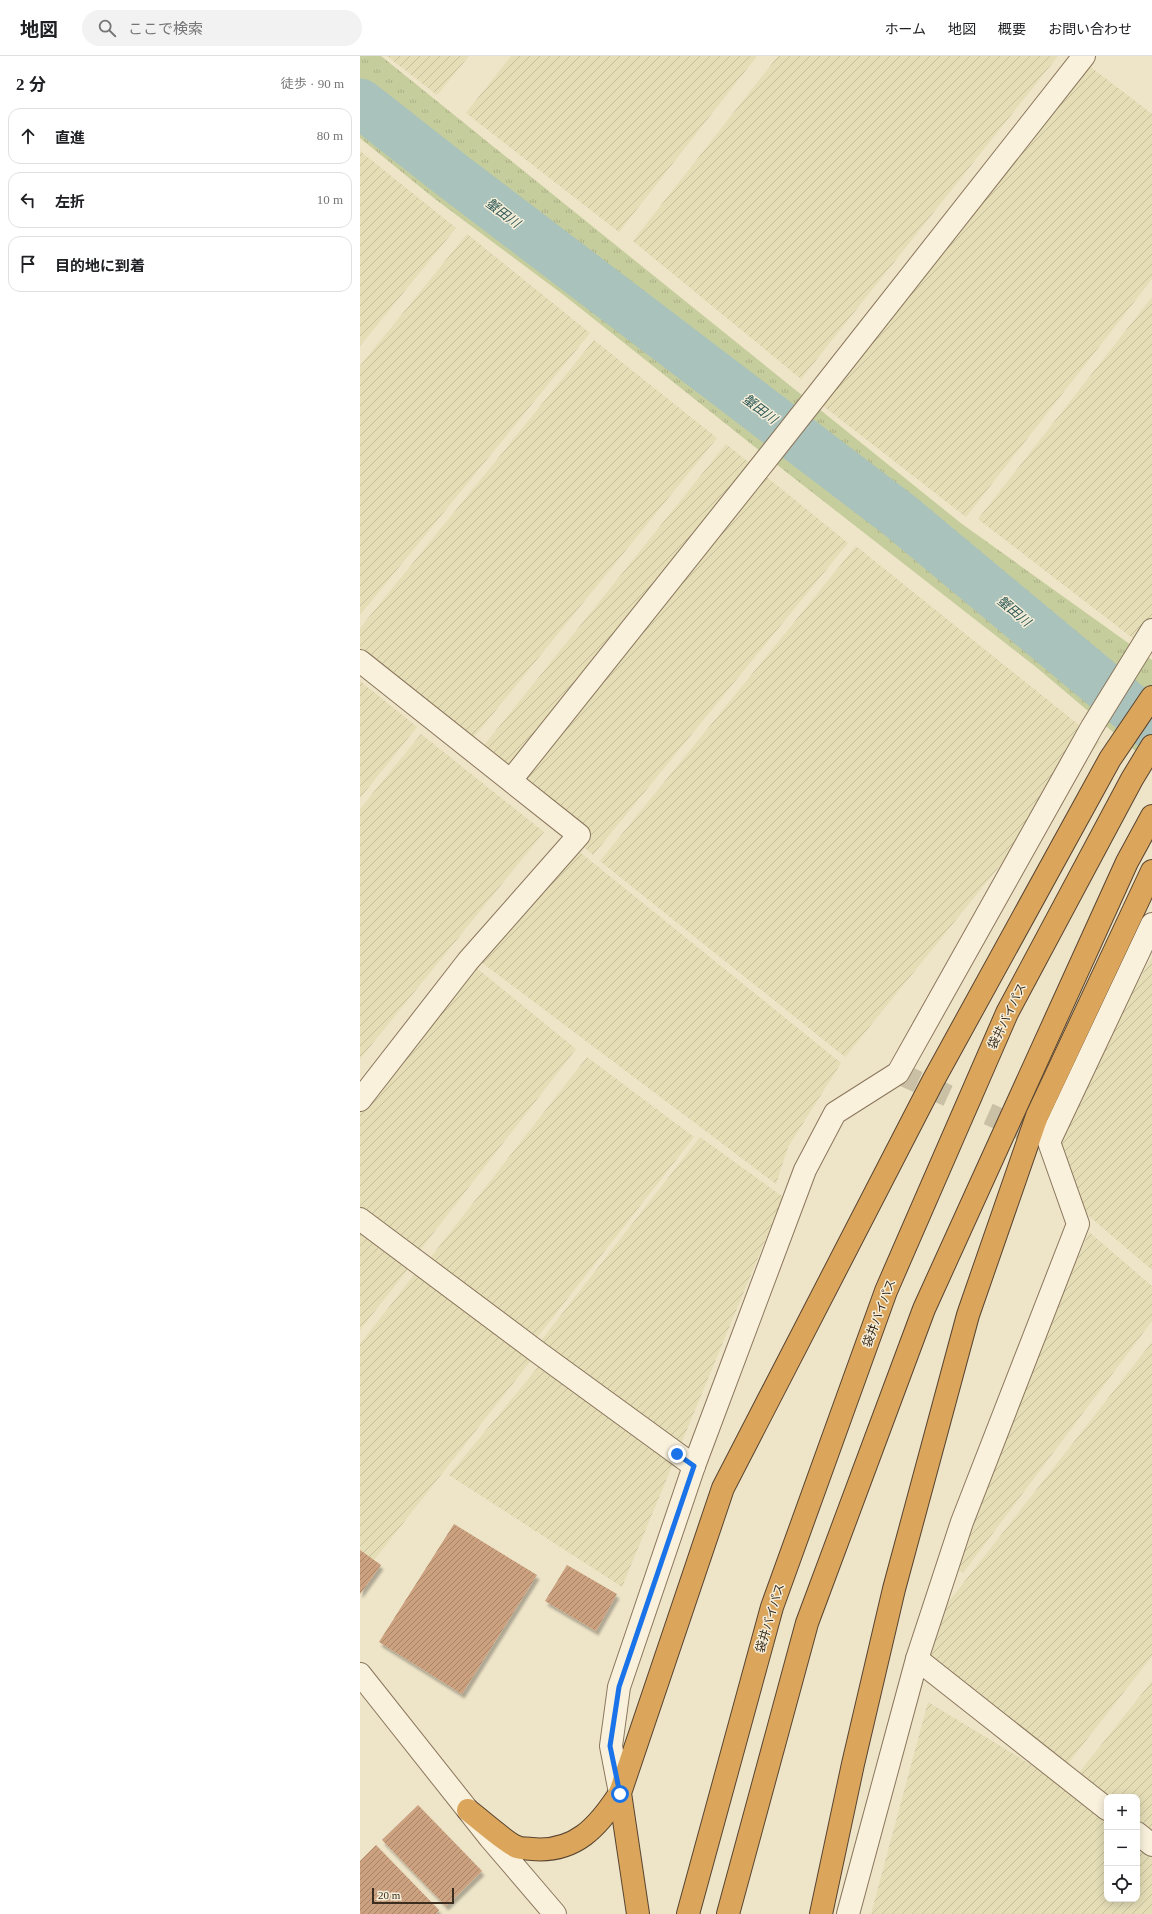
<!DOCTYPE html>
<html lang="ja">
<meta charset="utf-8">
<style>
:root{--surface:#fff;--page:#f2f2f2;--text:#202124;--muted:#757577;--line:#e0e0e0}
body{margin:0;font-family:"Times New Roman","Noto Sans JP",serif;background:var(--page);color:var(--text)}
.controls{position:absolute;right:12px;bottom:12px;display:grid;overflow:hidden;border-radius:8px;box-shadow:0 2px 10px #0003}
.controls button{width:36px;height:36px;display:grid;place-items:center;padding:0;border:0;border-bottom:1px solid var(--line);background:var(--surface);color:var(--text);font:20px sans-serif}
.scale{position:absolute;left:12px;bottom:10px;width:82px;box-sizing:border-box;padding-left:4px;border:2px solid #3b2e20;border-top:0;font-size:11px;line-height:14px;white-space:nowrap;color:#3b2e20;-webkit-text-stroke:3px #f6eed8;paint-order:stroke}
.stop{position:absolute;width:12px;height:12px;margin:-9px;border:3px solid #1a73e8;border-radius:50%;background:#fff}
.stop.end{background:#1a73e8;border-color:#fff;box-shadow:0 1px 4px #0008}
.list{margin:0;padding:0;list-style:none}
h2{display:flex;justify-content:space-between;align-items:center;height:52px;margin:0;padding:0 16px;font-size:17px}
h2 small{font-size:13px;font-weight:400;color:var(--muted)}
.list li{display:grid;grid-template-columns:26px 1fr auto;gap:12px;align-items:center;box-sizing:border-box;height:56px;margin:0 8px 8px;padding:0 8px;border:1px solid var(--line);border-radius:12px}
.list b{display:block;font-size:15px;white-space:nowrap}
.list em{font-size:13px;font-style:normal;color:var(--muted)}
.icon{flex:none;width:22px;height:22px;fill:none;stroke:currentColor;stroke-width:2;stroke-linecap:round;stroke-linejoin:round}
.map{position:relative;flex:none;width:792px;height:1858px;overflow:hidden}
header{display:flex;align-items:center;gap:24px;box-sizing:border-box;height:56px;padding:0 20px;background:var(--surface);border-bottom:1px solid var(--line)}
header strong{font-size:19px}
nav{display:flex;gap:22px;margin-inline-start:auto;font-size:14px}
.search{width:280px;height:36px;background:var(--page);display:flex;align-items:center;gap:10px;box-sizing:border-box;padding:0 14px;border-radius:22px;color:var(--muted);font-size:15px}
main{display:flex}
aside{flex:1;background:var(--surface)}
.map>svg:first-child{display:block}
.farmland{fill:url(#farmland-furrows)}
.grass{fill:url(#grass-tufts)}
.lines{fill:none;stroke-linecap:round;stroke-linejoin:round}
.river{stroke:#a9c2bc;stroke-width:49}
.building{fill:url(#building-hatch);filter:url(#shadow)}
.minor-tunnel{stroke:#cac0a6;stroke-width:22;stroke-dasharray:22 11;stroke-linecap:butt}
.minor-casing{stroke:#8a765d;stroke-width:24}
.highway-casing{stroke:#584431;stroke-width:24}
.minor{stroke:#f9f1dc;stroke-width:22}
.highway{stroke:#dba65b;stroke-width:22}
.route{stroke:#1a73e8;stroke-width:5}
.labels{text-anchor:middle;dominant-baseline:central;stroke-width:3;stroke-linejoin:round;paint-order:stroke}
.street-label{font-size:12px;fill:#3b2e20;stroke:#f6eed8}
.water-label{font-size:13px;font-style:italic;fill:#305a59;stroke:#f6eed8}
</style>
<header>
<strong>地図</strong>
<div class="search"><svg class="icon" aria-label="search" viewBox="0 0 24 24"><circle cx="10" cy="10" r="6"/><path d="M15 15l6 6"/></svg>ここで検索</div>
<nav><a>ホーム</a><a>地図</a><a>概要</a><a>お問い合わせ</a></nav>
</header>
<main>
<aside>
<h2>2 分<small>徒歩 · 90 m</small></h2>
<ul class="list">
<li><svg class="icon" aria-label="ahead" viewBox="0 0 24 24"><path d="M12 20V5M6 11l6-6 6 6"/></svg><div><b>直進</b></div><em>80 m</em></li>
<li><svg class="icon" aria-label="left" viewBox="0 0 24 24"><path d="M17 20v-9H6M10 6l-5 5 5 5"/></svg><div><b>左折</b></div><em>10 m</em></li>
<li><svg class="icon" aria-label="arrive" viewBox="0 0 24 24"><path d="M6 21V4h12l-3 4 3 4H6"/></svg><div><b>目的地に到着</b></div></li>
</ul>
</aside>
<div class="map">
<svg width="792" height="1858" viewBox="0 0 792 1858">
<defs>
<pattern id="farmland-furrows" width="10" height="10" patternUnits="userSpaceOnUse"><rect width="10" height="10" fill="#e4ddb6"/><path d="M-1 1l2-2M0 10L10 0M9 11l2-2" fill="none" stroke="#c4be9c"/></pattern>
<pattern id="grass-tufts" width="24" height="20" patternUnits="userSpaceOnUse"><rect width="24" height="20" fill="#c6cd9c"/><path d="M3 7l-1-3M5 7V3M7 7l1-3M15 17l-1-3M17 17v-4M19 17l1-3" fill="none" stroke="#abb086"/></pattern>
<pattern id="building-hatch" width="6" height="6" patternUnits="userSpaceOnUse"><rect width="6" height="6" fill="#cca17f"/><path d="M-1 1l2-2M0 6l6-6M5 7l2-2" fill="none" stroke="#a78468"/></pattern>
<filter id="shadow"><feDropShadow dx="2.5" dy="4.5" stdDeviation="1" flood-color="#0004"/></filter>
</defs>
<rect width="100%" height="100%" fill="#eee4c8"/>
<g class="farmland">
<polygon points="27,0 109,0 77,39"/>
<polygon points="151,0 397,0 259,176 106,57"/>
<polygon points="418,0 698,0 441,323 273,185"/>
<polygon points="719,2 792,58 792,223 606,461 453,342"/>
<polygon points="0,95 96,172 0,290"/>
<polygon points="107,178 230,277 0,559 0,310"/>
<polygon points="792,241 792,597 618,463"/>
<polygon points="234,284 357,382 101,697 0,616 0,572"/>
<polygon points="366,388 488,487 233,799 117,698"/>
<polygon points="496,490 740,686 485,1001 240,805"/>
<polygon points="0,625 57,671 0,742"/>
<polygon points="61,678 184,776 0,1003 0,753"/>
<polygon points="211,789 481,1007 428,1091 416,1128 113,900"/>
<polygon points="792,901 792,1214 709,1143 698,1068"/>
<polygon points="108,905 216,993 57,1198 0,1159 0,1044"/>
<polygon points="227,1001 334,1081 172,1288 176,1291 340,1081 423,1141 262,1531 89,1419 184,1304 176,1298 0,1522 0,1288 65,1205 67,1206"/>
<polygon points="0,1163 55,1204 0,1274"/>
<polygon points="729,1176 792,1230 792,1265 603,1517 588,1508"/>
<polygon points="792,1286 792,1600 703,1714 551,1594"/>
<polygon points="792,1625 792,1775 777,1764 777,1741 748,1741 718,1718"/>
<polygon points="568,1646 711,1733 747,1761 747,1843 777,1843 777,1785 792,1797 792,1858 511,1858"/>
</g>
<polygon class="grass" points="0,0 21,0 602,468 792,604 792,709 676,611 430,419 205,240 75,143 0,82"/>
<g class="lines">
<polyline class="river" points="0,47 93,120 540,460 792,670"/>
</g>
<g class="building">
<polygon points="94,1468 177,1519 102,1638 19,1586"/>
<polygon points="0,1494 21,1509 0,1538"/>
<polygon points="207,1509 257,1538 236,1575 185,1545"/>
<polygon points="58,1749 122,1815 86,1850 22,1784"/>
<polygon points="16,1789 79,1854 76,1858 0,1858 0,1805"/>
</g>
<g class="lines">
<polyline class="minor-tunnel" points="538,1017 688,1085"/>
<g class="minor-casing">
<g id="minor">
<polyline points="0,605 219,779 108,905 0,1044"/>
<polyline points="151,724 413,395 724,0"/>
<polyline points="0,1163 179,1297 334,1410"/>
<polyline points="557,1603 747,1753"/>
<polyline points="0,1618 130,1782 195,1858"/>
<polyline points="260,1737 251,1690 259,1631 334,1410 445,1114 475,1057 538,1017 732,671 792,574"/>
<polyline points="777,1777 792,1789"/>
<polyline points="488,1858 557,1603 602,1466 718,1168 689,1086 792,868"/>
</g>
</g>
<g class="highway-casing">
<g id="highway">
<path d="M108,1754C117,1761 148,1788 157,1791C161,1793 167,1792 172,1793C215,1797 238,1771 260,1737"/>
<polyline points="278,1858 260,1737 363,1432 573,1025 750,703 792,641"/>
<polyline points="328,1858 412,1551 526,1235 647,957 772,723 792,690"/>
<polyline points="368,1858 447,1567 564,1253 767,806 792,760"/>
<polyline points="461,1858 493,1708 534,1533 608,1259 677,1060 792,815"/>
</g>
</g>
<use href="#minor" class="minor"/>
<use href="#highway" class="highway"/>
</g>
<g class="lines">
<polyline class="route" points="260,1738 250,1690 259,1631 334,1410 317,1398"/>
</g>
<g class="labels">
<g class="street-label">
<text transform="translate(647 960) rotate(-64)">袋井バイパス</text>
<text transform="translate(519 1257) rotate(-69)">袋井バイパス</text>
<text transform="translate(410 1562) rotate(-73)">袋井バイパス</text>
</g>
<g class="water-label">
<text transform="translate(143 157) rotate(37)">蟹田川</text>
<text transform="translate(400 353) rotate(37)">蟹田川</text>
<text transform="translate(654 555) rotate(40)">蟹田川</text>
</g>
</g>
</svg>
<div class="controls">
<button>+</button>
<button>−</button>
<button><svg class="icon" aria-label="locate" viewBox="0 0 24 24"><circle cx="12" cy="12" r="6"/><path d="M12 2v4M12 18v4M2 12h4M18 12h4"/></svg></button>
</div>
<div class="scale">20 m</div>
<div class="stop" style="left:260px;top:1738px"></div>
<div class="stop end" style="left:317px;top:1398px"></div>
</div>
</main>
